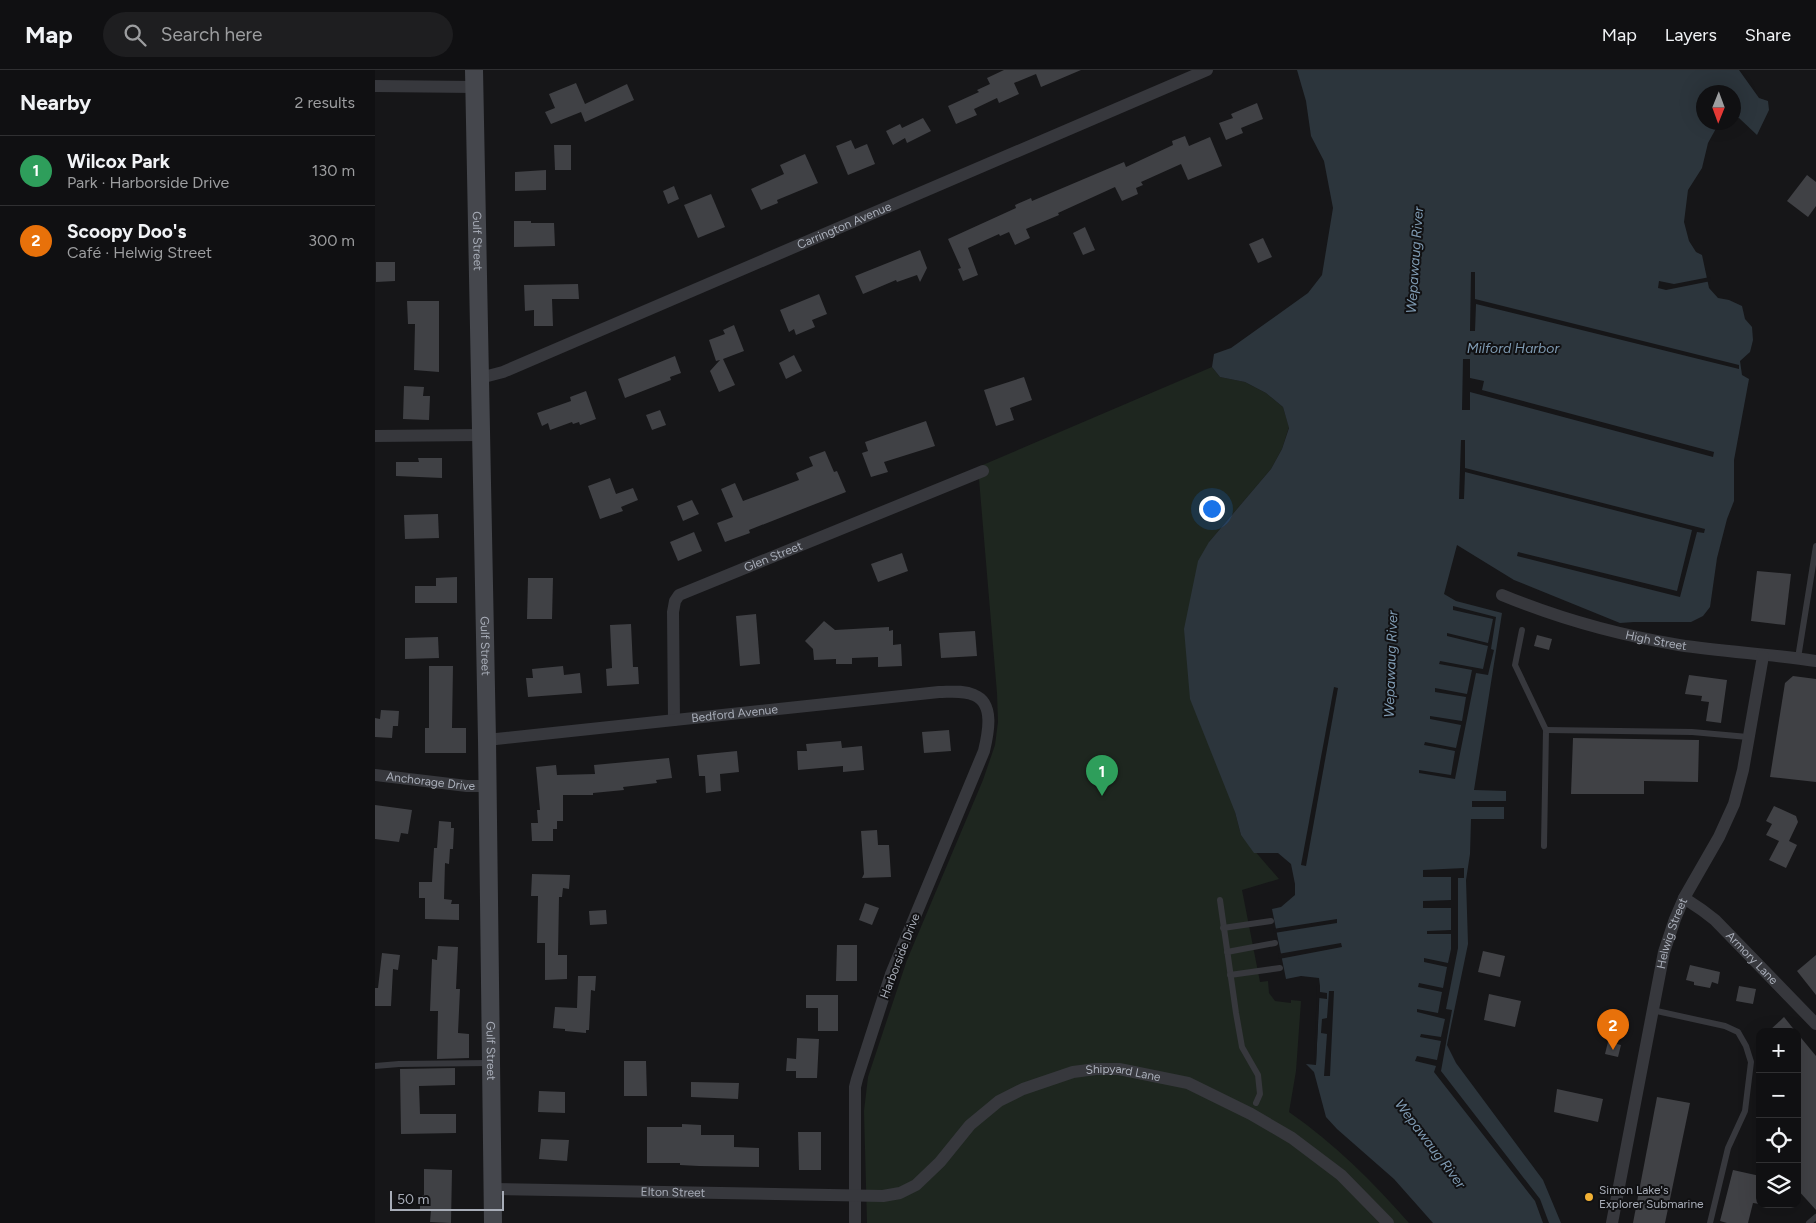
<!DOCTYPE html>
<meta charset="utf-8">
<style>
:root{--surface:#101012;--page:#1e1e20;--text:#f1f3f6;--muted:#9c9d9f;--line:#303032;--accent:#d93025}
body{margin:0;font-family:Figtree,sans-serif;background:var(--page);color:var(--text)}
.controls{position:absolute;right:15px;bottom:15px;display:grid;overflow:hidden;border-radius:10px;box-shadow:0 5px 20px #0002}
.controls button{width:45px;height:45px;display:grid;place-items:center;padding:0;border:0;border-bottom:1px solid var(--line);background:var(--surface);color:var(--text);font:25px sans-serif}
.compass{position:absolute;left:1321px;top:15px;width:45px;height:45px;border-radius:50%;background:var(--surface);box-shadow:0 5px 20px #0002;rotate:181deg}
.scale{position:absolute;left:15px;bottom:12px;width:114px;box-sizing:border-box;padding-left:5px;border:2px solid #a8adb8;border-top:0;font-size:14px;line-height:18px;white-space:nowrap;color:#a8adb8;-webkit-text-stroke:4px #111113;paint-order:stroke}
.you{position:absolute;left:836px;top:438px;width:18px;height:18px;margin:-12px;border:4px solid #fff;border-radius:50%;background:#1a73e8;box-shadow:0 0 0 8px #1a73e833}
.badge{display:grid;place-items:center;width:32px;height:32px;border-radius:50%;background:var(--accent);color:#fff;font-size:16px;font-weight:700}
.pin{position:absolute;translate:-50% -41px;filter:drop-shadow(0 1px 2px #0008)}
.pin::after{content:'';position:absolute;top:26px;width:18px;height:15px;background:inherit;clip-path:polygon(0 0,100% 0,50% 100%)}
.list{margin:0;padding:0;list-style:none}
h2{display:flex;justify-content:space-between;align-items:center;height:65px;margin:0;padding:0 20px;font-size:21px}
h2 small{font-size:16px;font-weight:400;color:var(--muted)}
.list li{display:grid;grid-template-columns:32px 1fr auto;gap:15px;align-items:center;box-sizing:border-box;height:70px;padding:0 20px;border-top:1px solid var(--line)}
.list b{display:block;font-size:19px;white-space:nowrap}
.list p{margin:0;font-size:16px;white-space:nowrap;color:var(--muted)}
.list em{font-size:16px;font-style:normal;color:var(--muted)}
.icon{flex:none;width:28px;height:28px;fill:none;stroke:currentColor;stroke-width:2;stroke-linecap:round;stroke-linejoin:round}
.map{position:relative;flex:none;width:1441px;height:1153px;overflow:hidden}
header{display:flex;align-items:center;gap:30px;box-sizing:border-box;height:70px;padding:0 25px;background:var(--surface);border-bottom:1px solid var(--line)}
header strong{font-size:24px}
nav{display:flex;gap:28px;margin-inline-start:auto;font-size:18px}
.search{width:350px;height:45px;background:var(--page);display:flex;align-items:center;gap:12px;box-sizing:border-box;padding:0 18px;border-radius:28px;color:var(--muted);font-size:19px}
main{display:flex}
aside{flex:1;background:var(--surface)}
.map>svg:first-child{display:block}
.green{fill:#1e261f}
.water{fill:#2c353c}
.pier{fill:#161618}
.building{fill:#404145}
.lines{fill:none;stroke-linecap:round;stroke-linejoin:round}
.lane{stroke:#37383d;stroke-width:6}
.street{stroke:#37383d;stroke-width:12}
.secondary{stroke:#45474d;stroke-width:18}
.poi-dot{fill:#f2b134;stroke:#111113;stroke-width:2}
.labels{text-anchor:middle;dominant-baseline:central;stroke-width:4;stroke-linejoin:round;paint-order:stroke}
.street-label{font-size:12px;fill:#a8adb8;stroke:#111113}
.poi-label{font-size:12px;fill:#a8adb8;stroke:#111113;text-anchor:start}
.water-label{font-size:14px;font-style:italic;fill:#7f9bb3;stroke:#111113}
</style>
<header>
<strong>Map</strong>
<div class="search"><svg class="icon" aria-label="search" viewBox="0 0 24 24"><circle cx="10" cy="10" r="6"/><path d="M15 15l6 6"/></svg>Search here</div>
<nav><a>Map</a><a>Layers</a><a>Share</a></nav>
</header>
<main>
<aside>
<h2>Nearby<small>2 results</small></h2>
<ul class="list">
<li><span class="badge" style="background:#2e9e5b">1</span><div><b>Wilcox Park</b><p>Park · Harborside Drive</p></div><em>130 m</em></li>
<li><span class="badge" style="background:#e8710a">2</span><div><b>Scoopy Doo's</b><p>Café · Helwig Street</p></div><em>300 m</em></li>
</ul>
</aside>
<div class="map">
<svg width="1441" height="1153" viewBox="0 0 1441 1153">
<rect width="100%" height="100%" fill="#161618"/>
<path class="green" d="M837,297L845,307L870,312L891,323L908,337L914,357L907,379L896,399L834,472L860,742L866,765L904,809L867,820L885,912L893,911L894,923L900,931L916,933V930L926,931L921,1001L914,1042C959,1073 998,1112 1034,1153H492L489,1041L493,1007L532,890L608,710L620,675L623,652L622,623L603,397Z"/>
<polygon class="water" points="922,0 1364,0 1384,28 1393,31 1394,40 1382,65 1364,48 1359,49 1358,22 1328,22 1328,52 1344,53 1333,73 1327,98 1313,120 1309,152 1314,171 1321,182 1327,185 1334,218 1343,228 1354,230 1367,236 1370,249 1377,257 1378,270 1375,282 1365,291 1367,305 1374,309 1359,390 1359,431 1352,449 1342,488 1335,537 1328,546 1316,552 1259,552 1245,553 1139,510 1082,475 1069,524 1081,531 1127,543 1099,720 1131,721 1131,731 1097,731 1097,737 1129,737 1129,749 1096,749 1095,784 1091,810 1093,874 1072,975 1081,993 1168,1110 1186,1153 1058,1153 1019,1109 962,1059 951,1047 939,1002 931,994 941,994 945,916 944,908 926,906 911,909 897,839 906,837 920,825 920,814 916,794 903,783 879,783 866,765 860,742 815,629 809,559 823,491 834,472 896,399 907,379 914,358 908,337 891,323 870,312 845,307 837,297 839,284 856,278 933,223 947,205 958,138 949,91 936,66 931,31"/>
<g class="pier">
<polygon points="1096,202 1100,202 1100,229 1364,295 1364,299 1101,234 1100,261 1095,261"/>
<polygon points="1335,207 1336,211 1291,220 1283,218 1284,211 1299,214"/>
<polygon points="1088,289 1095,289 1095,308 1109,311 1107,320 1339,382 1338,387 1095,322 1095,340 1087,340"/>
<polygon points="1086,370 1090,370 1090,398 1330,459 1329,463 1322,462 1305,527 1142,486 1143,482 1302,521 1317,460 1090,402 1089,429 1084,429"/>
<polygon points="1078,536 1121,547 1116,579 1119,580 1113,605 1101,603 1080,709 1044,703 1044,700 1076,705 1080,681 1049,675 1050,672 1081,678 1086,655 1055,649 1055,646 1087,651 1091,627 1060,622 1060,618 1092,624 1097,600 1064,594 1065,591 1108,599 1113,576 1072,566 1072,563 1113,573 1118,549 1078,540"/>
<polygon points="959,617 963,618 931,796 926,795"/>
<polygon points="1089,798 1089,808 1083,808 1083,878 1071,939 1077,940 1066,1001 1165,1129 1174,1153 1168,1153 1160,1131 1059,1002 1061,996 1040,991 1042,986 1062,990 1066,971 1045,967 1046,964 1066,967 1070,949 1042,942 1042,939 1063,943 1067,922 1043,917 1044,913 1068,918 1072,897 1049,892 1049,888 1073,893 1076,879 1076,864 1052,864 1052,861 1076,860 1076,838 1048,838 1048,831 1076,830 1076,807 1048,807 1048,800"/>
<polygon points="962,849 962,853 899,863 898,859"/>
<polygon points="966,873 967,877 904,889 903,884"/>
<polygon points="942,916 945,916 945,922 952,923 952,929 944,928 941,995 931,994 931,992 939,992"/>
<polygon points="954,921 959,921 955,1006 949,1006 952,964 946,963 947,949 952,948"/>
</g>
<g class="building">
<polygon points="629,0 706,0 666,17 661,4 639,13 644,24 624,33 622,28 599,39 602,45 581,54 573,36 604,22 602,20 615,14 612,8"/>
<polygon points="201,13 210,34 252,14 259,30 210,52 206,42 176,54 170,42 180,38 174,24"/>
<polygon points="882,33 888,49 866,58 868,63 851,70 844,53 858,48 856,44"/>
<polygon points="548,48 556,61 532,73 530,68 518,75 511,61 525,54 527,58"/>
<polygon points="810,66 814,76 835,67 847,96 813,110 806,94 766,112 768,115 761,118 763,124 747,131 740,117 683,143 684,145 651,159 655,168 640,175 634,162 625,166 624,164 593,178 603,205 588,211 583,199 586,198 573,169 641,138 640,135 656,128 657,131 749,92 751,97 798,75 797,71"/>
<polygon points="476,70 480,79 492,74 500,94 473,105 461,76"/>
<polygon points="179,75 196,75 196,100 180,100"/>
<polygon points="430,84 443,113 402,130 403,133 386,140 376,119 409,104 405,95"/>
<polygon points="171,100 171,120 140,121 140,102"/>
<polygon points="1432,105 1441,112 1441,136 1433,147 1412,131"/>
<polygon points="299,116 304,129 293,134 288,121"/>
<polygon points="336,124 350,157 323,168 309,135"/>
<polygon points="139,151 156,151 156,153 179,153 180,176 139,177"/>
<polygon points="710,157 720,180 708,185 698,163"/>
<polygon points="888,168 897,187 883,193 874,174"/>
<polygon points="545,180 552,198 545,212 542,205 522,212 521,210 488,224 480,206"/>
<polygon points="1,192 20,192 20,211 1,212"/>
<polygon points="203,214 204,229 177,229 178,256 159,256 159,240 150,241 149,215"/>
<polygon points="444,224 452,244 437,250 440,257 421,265 419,259 414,262 405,240"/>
<polygon points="32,231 64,231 64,302 39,300 40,254 33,254"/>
<polygon points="359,255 369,281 348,289 360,315 344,322 335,301 345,290 341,291 334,270 350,264 348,260"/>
<polygon points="419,285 427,301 411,309 404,293"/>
<polygon points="300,286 306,303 295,307 296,310 250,328 243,309"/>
<polygon points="649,307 657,330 635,338 639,350 621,356 609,320"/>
<polygon points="29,316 49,317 48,326 55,326 54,350 28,349"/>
<polygon points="211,321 221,349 205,355 204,352 198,354 197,352 175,360 173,353 167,356 162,343 196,331 195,327"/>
<polygon points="285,340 291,355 277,360 271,345"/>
<polygon points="551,351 560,376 509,392 513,402 496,407 487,383 493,381 490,372"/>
<polygon points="450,381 459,402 462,401 471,422 374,460 375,463 350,472 342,453 358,447 346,419 360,413 368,431 424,410 421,403 438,396 434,387"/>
<polygon points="43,388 67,388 67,408 21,406 21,392 44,392"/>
<polygon points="235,408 241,424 258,418 263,430 246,437 248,441 225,449 213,416"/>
<polygon points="317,430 324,444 308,451 302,436"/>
<polygon points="63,444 64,468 30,469 29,445"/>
<polygon points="319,462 327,481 303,491 295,472"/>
<polygon points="527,483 533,501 503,512 496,494"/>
<polygon points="1382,501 1416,504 1410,555 1376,551"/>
<polygon points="82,507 82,533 40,533 40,516 61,516 61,508"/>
<polygon points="153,508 178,508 177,549 152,549"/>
<polygon points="381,544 385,594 365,596 361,546"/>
<polygon points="449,551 460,560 514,557 514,561 518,560 518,575 526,574 527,596 503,597 503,587 477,588 477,594 461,594 461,589 439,590 438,579 430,571"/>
<polygon points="256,554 258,597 263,597 264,614 232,616 231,599 237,598 235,555"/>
<polygon points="600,561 602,586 566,588 564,563"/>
<polygon points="1162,565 1177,569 1174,580 1159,576"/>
<polygon points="63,567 64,588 30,589 30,568"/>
<polygon points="54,596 78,596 77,658 91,658 91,683 50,683 50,658 54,658"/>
<polygon points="188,596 189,605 205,603 207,623 153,627 151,608 158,608 157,599"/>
<polygon points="1314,605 1352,610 1346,653 1331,651 1334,632 1326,631 1327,626 1310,624"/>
<polygon points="1418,606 1441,609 1441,712 1395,707 1410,613"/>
<polygon points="6,640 24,641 23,656 18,656 17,668 0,667 0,648 5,649"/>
<polygon points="574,660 576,681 549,683 547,662"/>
<polygon points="1198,668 1324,670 1323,712 1269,711 1269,724 1196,724"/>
<polygon points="466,671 467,678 487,676 489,700 468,702 468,696 423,700 422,681 432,681 431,674"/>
<polygon points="362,681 364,702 345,704 346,721 331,723 330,706 324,706 322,685"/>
<polygon points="294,688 297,708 281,710 282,713 248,717 249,720 218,723 218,725 188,725 188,751 182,751 182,759 178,759 178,771 157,771 156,753 163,753 162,740 165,740 161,697 181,695 182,705 220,704 219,695"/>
<polygon points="0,735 37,740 33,764 26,763 24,772 0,769"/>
<polygon points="1399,736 1421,746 1423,752 1414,771 1422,775 1411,798 1394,790 1404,771 1391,765 1397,754 1391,751"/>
<polygon points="64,751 76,752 76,758 79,758 78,779 75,779 74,794 70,793 69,829 77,830 76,834 84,834 84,850 50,849 50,828 44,828 44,812 57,812 59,778 62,778"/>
<polygon points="502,760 503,775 514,775 516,807 487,808 489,804 486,761"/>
<polygon points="157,804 195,805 194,819 188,818 187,827 184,827 183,885 192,885 192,909 170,910 170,873 162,873 163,826 156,826"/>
<polygon points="490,833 504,838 497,855 484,850"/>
<polygon points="231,840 232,854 215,855 214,841"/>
<polygon points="462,875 482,875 482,911 461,911"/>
<polygon points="63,876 83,877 81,919 85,919 83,963 94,964 94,988 62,989 63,941 55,941 57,889 62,890"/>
<polygon points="1108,881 1130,886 1125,907 1103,902"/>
<polygon points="7,883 25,885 23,900 18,899 16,936 0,936 0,918 3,918"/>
<polygon points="1441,885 1441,925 1422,901"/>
<polygon points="1315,895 1345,902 1343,914 1337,912 1335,918 1319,915 1319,912 1311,910"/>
<polygon points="203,906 221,906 220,921 216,920 214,960 211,960 211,963 190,961 190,959 178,958 180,937 202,938"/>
<polygon points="1364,916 1381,919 1378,934 1361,931"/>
<polygon points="1114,924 1146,931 1140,957 1109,950"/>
<polygon points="431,925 463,925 463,961 443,961 443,938 431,938"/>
<polygon points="1409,947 1421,962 1393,962"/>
<polygon points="1422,963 1441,986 1441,1140 1422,1119"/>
<polygon points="422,968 444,969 442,1008 421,1008 421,1001 411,1001 412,988 421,989"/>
<polygon points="1233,972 1246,975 1243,987 1230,984"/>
<polygon points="249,991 271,991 272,1026 249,1026"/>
<polygon points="80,998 80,1015 44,1016 45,1044 81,1044 81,1063 26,1064 25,999"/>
<polygon points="316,1012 364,1013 363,1029 316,1027"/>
<polygon points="1182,1019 1228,1029 1223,1052 1179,1042"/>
<polygon points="164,1021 190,1022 190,1043 163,1042"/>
<polygon points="1282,1027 1315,1033 1290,1153 1258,1153"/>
<polygon points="307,1054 326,1055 326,1065 359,1065 359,1077 384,1078 384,1097 324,1096 305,1095 305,1093 272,1093 272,1057 307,1057"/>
<polygon points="423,1062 446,1062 446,1100 424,1100"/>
<polygon points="166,1069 194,1070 192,1091 164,1089"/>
<polygon points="49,1099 77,1100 76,1153 55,1152 56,1140 45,1140 45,1125 49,1125"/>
<polygon points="1358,1100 1385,1106 1385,1134 1378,1133 1373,1153 1352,1153 1345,1151"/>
</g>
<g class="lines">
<g class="lane">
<polyline points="1147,560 1140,595 1171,660 1169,776"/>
<polyline points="1423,588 1441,476"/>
<polyline points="1171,660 1317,662 1373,667"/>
<polyline points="845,830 861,943 867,977 883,1005 885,1024 881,1033"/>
<polyline points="848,858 896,851"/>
<polyline points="852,882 900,873"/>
<polyline points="855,905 905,898"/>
<polyline points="1277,940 1350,956 1363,962 1371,976 1376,992 1370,1041 1353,1078 1335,1153"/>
<polyline points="0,996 24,994 114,993"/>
<polyline points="1434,1153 1441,1147"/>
</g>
<g class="street">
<polyline points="0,16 100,17"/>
<path id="s1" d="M105,308L128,302L832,0"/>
<polyline points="0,366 106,365"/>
<path id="s2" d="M1127,525C1185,549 1243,565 1304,575C1349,582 1396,584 1441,591"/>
<path id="s3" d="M299,650L298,542L300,531L304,525L608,401"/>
<path id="s4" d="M112,670L564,622C575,622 588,620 599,625C620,633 613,664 609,681L516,904L482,1009L480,1017V1153"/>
<path id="s5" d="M0,705L92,716H112"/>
<path id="s6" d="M1309,828L1327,840L1340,850L1441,954"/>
<path id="s7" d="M117,1119L508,1126L525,1123L541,1115L565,1092L595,1055L624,1031L648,1019L698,1002L721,999H744L813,1013L876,1044L917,1068L966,1105L1013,1153"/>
<path id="s8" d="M1237,1153L1289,882L1300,849L1309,828L1344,767L1359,734L1368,700L1388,586"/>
</g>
<path class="secondary" id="s9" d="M99,0L112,670L118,1153"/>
</g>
<circle class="poi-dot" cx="1214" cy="1127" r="5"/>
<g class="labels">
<g class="street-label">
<text stroke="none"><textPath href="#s1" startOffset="395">Carrington Avenue</textPath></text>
<text stroke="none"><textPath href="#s9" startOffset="171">Gulf Street</textPath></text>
<text stroke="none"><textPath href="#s3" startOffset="228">Glen Street</textPath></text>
<text stroke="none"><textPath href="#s2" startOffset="161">High Street</textPath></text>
<text stroke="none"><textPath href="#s9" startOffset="576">Gulf Street</textPath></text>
<text stroke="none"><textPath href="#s4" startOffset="249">Bedford Avenue</textPath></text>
<text stroke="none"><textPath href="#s5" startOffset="56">Anchorage Drive</textPath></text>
<text stroke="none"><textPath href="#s8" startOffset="296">Helwig Street</textPath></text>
<text transform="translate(525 886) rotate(-69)">Harborside Drive</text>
<text stroke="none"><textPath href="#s6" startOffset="91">Armory Lane</textPath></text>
<text stroke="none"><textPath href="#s9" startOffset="981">Gulf Street</textPath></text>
<text stroke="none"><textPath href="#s7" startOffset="675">Shipyard Lane</textPath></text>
<text stroke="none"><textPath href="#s7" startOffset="181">Elton Street</textPath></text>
</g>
<g class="poi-label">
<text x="1224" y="1120">Simon Lake's<tspan x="1224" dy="14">Explorer Submarine</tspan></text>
</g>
<g class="water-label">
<text transform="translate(1040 190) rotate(-86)">Wepawaug River</text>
<text x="1138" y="278">Milford Harbor</text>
<text transform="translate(1016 594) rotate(-88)">Wepawaug River</text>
<text transform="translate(1055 1074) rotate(53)">Wepawaug River</text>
</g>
</g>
</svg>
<div class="controls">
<button>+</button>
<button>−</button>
<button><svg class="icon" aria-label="locate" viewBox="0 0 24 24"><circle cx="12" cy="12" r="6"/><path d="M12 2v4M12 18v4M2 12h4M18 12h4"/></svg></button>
<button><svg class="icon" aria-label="layers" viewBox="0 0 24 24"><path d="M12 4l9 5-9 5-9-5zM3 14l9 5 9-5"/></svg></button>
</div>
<svg class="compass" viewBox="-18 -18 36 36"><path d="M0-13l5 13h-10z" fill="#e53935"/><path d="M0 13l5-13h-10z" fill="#9c9d9f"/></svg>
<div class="scale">50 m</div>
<div class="you"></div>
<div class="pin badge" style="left:727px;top:726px;background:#2e9e5b">1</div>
<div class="pin badge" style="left:1238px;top:980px;background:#e8710a">2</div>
</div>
</main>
